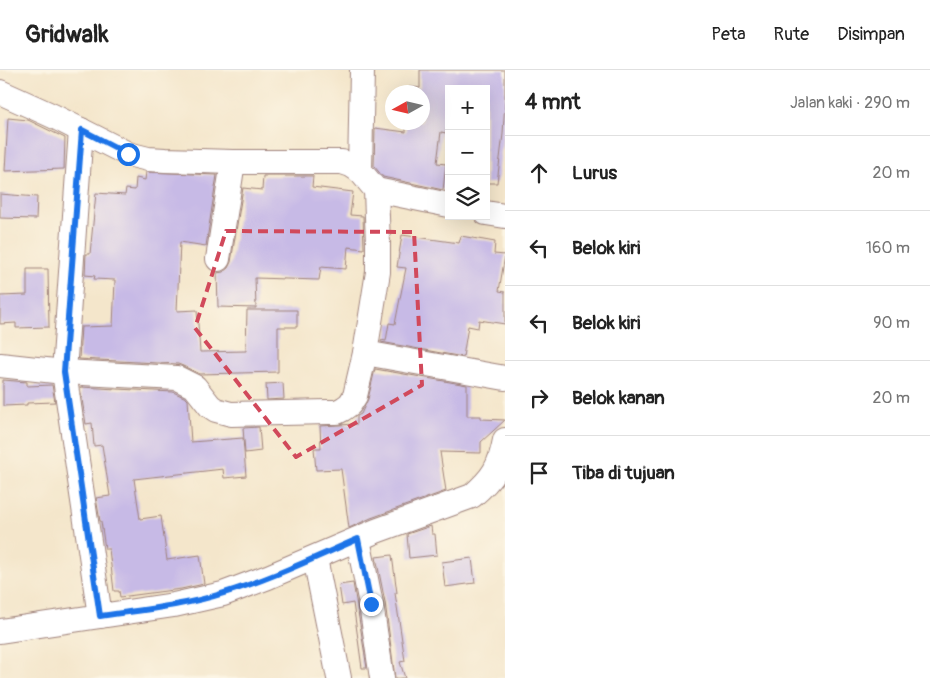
<!DOCTYPE html>
<html lang="id">
<meta charset="utf-8">
<style>
:root{--surface:#fff;--page:#f2f2f2;--text:#222;--muted:#767676;--line:#e0e0e0}
body{margin:0;font-family:Pangolin,sans-serif;background:var(--page);color:var(--text)}
.controls{position:absolute;right:15px;top:15px;display:grid;overflow:hidden;border-radius:0px;box-shadow:0 5px 20px #0002}
.controls button{width:45px;height:45px;display:grid;place-items:center;padding:0;border:0;border-bottom:1px solid var(--line);background:var(--surface);color:var(--text);font:25px sans-serif}
.compass{position:absolute;left:385px;top:15px;width:45px;height:45px;border-radius:50%;background:var(--surface);box-shadow:0 5px 20px #0002;rotate:262deg}
.stop{position:absolute;width:15px;height:15px;margin:-11px;border:4px solid #1a73e8;border-radius:50%;background:#fff}
.stop.end{background:#1a73e8;border-color:#fff;box-shadow:0 1px 5px #0008}
.list{margin:0;padding:0;list-style:none}
h2{display:flex;justify-content:space-between;align-items:center;height:65px;margin:0;padding:0 20px;font-size:21px}
h2 small{font-size:16px;font-weight:400;color:var(--muted)}
.list li{display:grid;grid-template-columns:32px 1fr auto;gap:15px;align-items:center;box-sizing:border-box;height:75px;padding:0 20px;border-top:1px solid var(--line)}
.list b{display:block;font-size:19px;white-space:nowrap}
.list em{font-size:16px;font-style:normal;color:var(--muted)}
.icon{flex:none;width:28px;height:28px;fill:none;stroke:currentColor;stroke-width:2;stroke-linecap:round;stroke-linejoin:round}
.map{position:relative;flex:none;width:505px;height:608px;overflow:hidden}
header{display:flex;align-items:center;gap:30px;box-sizing:border-box;height:70px;padding:0 25px;background:var(--surface);border-bottom:1px solid var(--line)}
header strong{font-size:24px}
nav{display:flex;gap:28px;margin-inline-start:auto;font-size:18px}
main{display:flex}
aside{flex:1;background:var(--surface)}
.map>svg:first-child{display:block}
.building{fill:#c7bae6}
.lines{fill:none;stroke-linecap:round;stroke-linejoin:round}
.minor-casing{stroke:#9f827b;stroke-width:26}
.minor{stroke:#fff;stroke-width:24}
.route{stroke:#1a73e8;stroke-width:6}
.marked{fill:none;stroke:#d1495b;stroke-width:4;stroke-dasharray:10 6;stroke-linejoin:round}
</style>
<header>
<strong>Gridwalk</strong>
<nav><a>Peta</a><a>Rute</a><a>Disimpan</a></nav>
</header>
<main>
<div class="map">
<svg width="505" height="608" viewBox="0 0 505 608">
<rect width="100%" height="100%" fill="#fcf5e5"/>
<filter id="ink" filterUnits="userSpaceOnUse"><feTurbulence type="fractalNoise" baseFrequency=".02" numOctaves="2"/><feDisplacementMap in="SourceGraphic" scale="10" xChannelSelector="R" yChannelSelector="G"/><feConvolveMatrix kernelMatrix="1 2 1 2 8 2 1 2 1" color-interpolation-filters="sRGB"/></filter>
<filter id="wash" filterUnits="userSpaceOnUse"><feTurbulence type="fractalNoise" baseFrequency=".0096" numOctaves="4" result="noise"/><feDisplacementMap in="SourceGraphic" scale="20" xChannelSelector="R" yChannelSelector="G"/><feGaussianBlur stdDeviation="1.12" result="paint"/><feColorMatrix in="noise" values="0 0 0 0 0 0 0 0 0 0 0 0 0 0 0 0 0 1.4 0 .05"/><feComposite in="paint" operator="in"/></filter>
<g filter="url(#wash)">
<rect width="100%" height="100%" fill="#f4e6cb"/>
<g id="blocks">
<g class="building">
<polygon points="420,0 505,0 505,30 503,64 497,113 486,113 486,19 449,19 449,32 446,63 441,62 437,93 446,94 443,120 383,107 374,96 375,58 406,62 406,52 422,52 422,22 409,22 409,17 420,18"/>
<polygon points="8,48 28,50 65,68 64,99 5,101"/>
<polygon points="146,102 217,105 206,176 180,172 177,241 197,240 200,282 246,281 247,240 297,240 297,257 278,257 278,302 200,304 183,296 178,294 79,289 81,257 113,256 115,210 94,209 95,206 85,205 86,184 90,184 96,123 125,125 126,119 135,120 136,108 145,110"/>
<polygon points="263,106 313,106 312,117 353,122 350,145 363,146 364,179 348,177 346,199 321,197 319,210 255,208 256,238 218,237 217,203 223,202 228,198 231,192 243,118 262,120"/>
<polygon points="0,124 37,127 36,149 0,148"/>
<polygon points="402,165 459,173 461,166 495,172 494,184 505,185 499,221 505,222 505,254 479,250 478,258 468,256 463,287 381,272 381,270 386,271 389,253 395,254 406,198 397,197"/>
<polygon points="27,199 48,199 49,257 16,258 16,253 0,254 0,226 27,225"/>
<polygon points="375,299 467,315 467,346 481,346 481,349 505,350 481,372 481,383 440,382 446,421 371,448 349,458 341,399 316,400 314,378 321,378 320,356 357,354 357,346 361,344 368,329"/>
<polygon points="3,310 27,312 27,316 52,315 55,332 27,333 27,335 3,336"/>
<polygon points="283,313 284,329 267,330 266,314"/>
<polygon points="80,317 173,322 186,328 188,330 191,372 243,368 246,406 224,408 223,399 134,409 140,449 161,446 167,490 200,485 204,514 181,519 120,527 119,521 114,521 109,479 105,479 101,451 100,451 96,428 110,426 102,375 94,376 92,353 86,354"/>
<polygon points="259,357 261,381 245,383 243,358"/>
<polygon points="431,456 432,464 435,464 437,485 409,488 407,464"/>
<polygon points="392,485 397,523 395,523 405,591 400,592 405,608 395,608 385,532 376,487"/>
<polygon points="472,488 475,513 445,517 442,492"/>
<polygon points="353,513 357,536 367,598 362,598 353,533 342,535 339,515"/>
</g>
</g>
</g>
<g filter="url(#ink)">
<use href="#blocks" fill-opacity="0" stroke="#9f827b" stroke-width="1"/>
<g class="lines">
<g class="minor-casing">
<g id="minor">
<polyline points="0,22 53,46 128,84 148,89 165,90 233,92 342,92 351,95 360,101"/>
<polyline points="81,60 64,302 100,546"/>
<polyline points="376,120 449,135"/>
<polyline points="486,143 505,146"/>
<polyline points="218,189 233,92"/>
<polyline points="365,283 505,308"/>
<polyline points="0,295 64,302 177,308 195,317 210,336 216,340 231,344 329,342 337,342 343,339 350,334 355,326 365,283 378,202 378,174 376,120 360,101 362,0"/>
<polyline points="358,469 371,534 382,608"/>
<polyline points="315,488 339,608"/>
<path d="M0,561L174,535L223,524L268,507L376,461L472,426C493,408 500,397 505,370"/>
</g>
</g>
<use href="#minor" class="minor"/>
</g>
</g>
<g class="lines" filter="url(#ink)">
<path class="route" d="M128,84L82,60L64,302L100,546C141,540 184,536 224,523C270,509 314,488 358,469L371,534"/>
</g>
<path class="marked" d="M226,161L414,162L422,315L296,387L195,258Z"/>
</svg>
<div class="controls">
<button>+</button>
<button>−</button>
<button><svg class="icon" aria-label="layers" viewBox="0 0 24 24"><path d="M12 4l9 5-9 5-9-5zM3 14l9 5 9-5"/></svg></button>
</div>
<svg class="compass" viewBox="-18 -18 36 36"><path d="M0-13l5 13h-10z" fill="#e53935"/><path d="M0 13l5-13h-10z" fill="#767676"/></svg>
<div class="stop" style="left:128px;top:84px"></div>
<div class="stop end" style="left:371px;top:534px"></div>
</div>
<aside>
<h2>4 mnt<small>Jalan kaki · 290 m</small></h2>
<ul class="list">
<li><svg class="icon" aria-label="ahead" viewBox="0 0 24 24"><path d="M12 20V5M6 11l6-6 6 6"/></svg><div><b>Lurus</b></div><em>20 m</em></li>
<li><svg class="icon" aria-label="left" viewBox="0 0 24 24"><path d="M17 20v-9H6M10 6l-5 5 5 5"/></svg><div><b>Belok kiri</b></div><em>160 m</em></li>
<li><svg class="icon" aria-label="left" viewBox="0 0 24 24"><path d="M17 20v-9H6M10 6l-5 5 5 5"/></svg><div><b>Belok kiri</b></div><em>90 m</em></li>
<li><svg class="icon" aria-label="right" viewBox="0 0 24 24"><path d="M7 20v-9h11M14 6l5 5-5 5"/></svg><div><b>Belok kanan</b></div><em>20 m</em></li>
<li><svg class="icon" aria-label="arrive" viewBox="0 0 24 24"><path d="M6 21V4h12l-3 4 3 4H6"/></svg><div><b>Tiba di tujuan</b></div></li>
</ul>
</aside>
</main>
